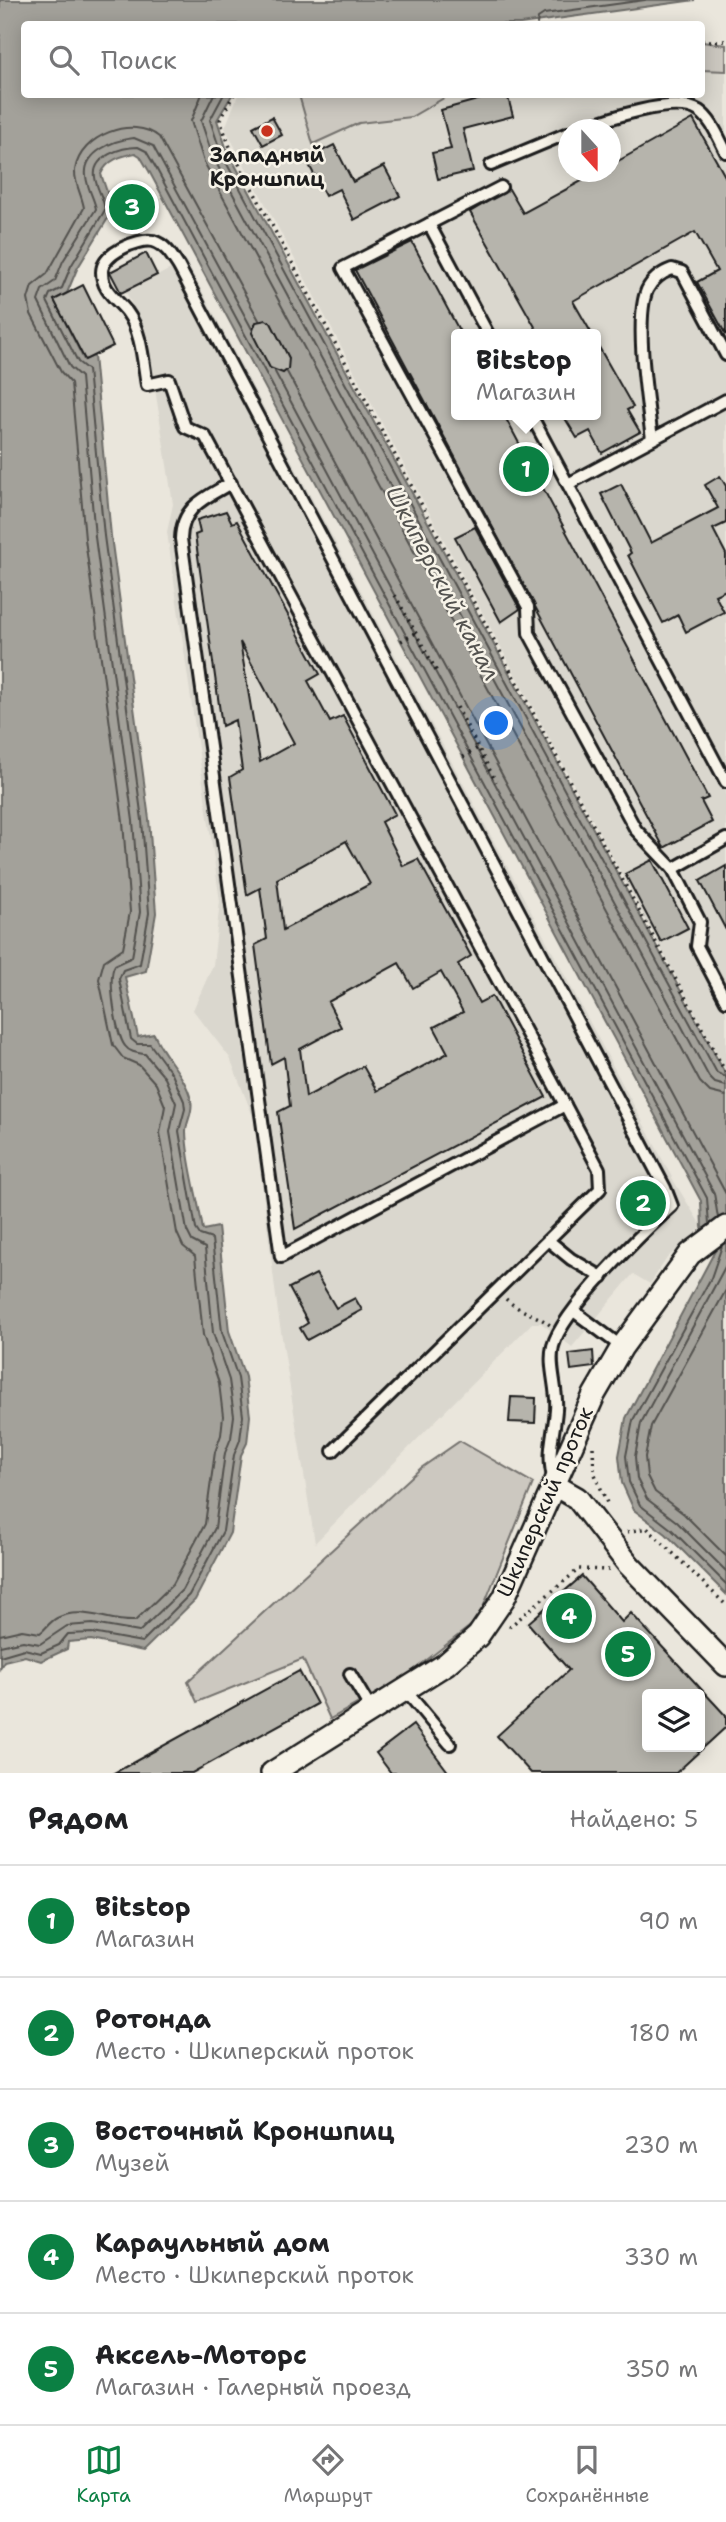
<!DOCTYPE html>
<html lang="ru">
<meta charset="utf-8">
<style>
:root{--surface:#fff;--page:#f6f6f6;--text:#202124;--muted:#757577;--line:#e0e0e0;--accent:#0b8043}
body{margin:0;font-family:"Shantell Sans",sans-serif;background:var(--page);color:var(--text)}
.controls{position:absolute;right:21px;bottom:21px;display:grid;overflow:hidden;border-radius:7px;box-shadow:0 4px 18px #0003}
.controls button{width:63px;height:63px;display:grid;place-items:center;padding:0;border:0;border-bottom:2px solid var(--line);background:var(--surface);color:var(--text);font:35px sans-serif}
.compass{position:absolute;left:558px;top:119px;width:63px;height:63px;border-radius:50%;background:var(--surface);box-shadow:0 4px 18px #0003;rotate:159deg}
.you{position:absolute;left:497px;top:724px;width:24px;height:24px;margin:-18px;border:5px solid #fff;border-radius:50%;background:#1a73e8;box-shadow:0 0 0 10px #1a73e833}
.badge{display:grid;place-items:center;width:46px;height:46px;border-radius:50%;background:var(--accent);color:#fff;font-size:23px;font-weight:700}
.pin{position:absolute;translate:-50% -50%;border:4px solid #fff;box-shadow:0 2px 7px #0006}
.popup{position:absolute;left:451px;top:329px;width:150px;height:91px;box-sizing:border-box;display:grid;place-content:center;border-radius:7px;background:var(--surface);filter:drop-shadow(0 2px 5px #0005);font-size:23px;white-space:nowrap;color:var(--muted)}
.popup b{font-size:26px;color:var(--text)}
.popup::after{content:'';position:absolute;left:50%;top:100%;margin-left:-14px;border:14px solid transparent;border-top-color:var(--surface)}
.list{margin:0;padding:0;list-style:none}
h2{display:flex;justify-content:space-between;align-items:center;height:91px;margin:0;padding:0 28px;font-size:30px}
h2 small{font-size:23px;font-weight:400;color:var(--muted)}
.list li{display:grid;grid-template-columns:46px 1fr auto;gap:21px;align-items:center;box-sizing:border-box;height:112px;padding:0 28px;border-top:2px solid var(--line)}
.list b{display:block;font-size:26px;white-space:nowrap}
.list p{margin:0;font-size:23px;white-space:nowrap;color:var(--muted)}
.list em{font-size:23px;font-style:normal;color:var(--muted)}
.icon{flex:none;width:38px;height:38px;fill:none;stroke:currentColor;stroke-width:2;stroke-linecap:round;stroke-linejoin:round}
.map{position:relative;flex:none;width:726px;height:1773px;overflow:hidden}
.search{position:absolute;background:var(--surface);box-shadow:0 4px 18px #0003;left:21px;right:21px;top:21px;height:77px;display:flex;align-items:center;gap:18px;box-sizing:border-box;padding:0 24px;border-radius:7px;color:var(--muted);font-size:26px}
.sheet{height:651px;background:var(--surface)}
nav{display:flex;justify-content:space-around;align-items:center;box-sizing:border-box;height:98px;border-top:2px solid var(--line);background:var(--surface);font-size:19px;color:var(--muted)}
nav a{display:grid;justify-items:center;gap:4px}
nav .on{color:var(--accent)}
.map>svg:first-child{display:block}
.built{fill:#dad7ce;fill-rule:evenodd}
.green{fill:#ccc8c0;stroke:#74726e;stroke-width:2}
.water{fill:#a3a19a;stroke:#6d6c68;stroke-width:2}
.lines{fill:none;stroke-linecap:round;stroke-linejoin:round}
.shore{stroke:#52514e;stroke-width:2}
.building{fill:#b6b4ac;stroke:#1c1c1c;stroke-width:2;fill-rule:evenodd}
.lane-casing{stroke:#1c1c1c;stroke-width:16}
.street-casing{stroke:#1c1c1c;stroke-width:26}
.path{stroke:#1c1c1c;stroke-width:3.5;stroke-dasharray:2 5;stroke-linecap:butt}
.lane{stroke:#f7f3e8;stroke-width:10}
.street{stroke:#f7f3e8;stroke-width:21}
.poi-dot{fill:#c8321e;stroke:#f7f3e8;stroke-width:2.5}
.labels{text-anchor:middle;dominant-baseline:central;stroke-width:5;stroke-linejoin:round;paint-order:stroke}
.poi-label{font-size:21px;font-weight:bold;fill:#1c1c1c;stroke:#f7f3e8}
.street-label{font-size:21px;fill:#1c1c1c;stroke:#f7f3e8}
.water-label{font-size:23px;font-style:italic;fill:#52514e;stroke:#f7f3e8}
</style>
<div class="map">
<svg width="726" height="1773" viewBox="0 0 726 1773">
<rect width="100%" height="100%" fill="#eae6dc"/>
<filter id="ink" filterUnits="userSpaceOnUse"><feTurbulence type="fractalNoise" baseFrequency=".0143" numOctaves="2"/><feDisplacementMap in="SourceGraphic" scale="14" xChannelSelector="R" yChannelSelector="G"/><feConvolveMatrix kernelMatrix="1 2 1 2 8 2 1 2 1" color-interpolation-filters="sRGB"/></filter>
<g filter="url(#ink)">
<g class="built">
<path d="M726,59V1071L225,128L238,95L702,94V61ZM568,130H610V172H568ZM456,334H596V415H456Z"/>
<polygon points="186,261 675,1183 702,1227 667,1258 650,1284 633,1274 572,1347 541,1323 532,1323 315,1543 278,1313 254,1119 230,1058 193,1010 213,965 220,901 167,532 173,504 150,356 143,336 146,334 126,292"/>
</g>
<g class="green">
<polygon points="702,42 726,45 726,71 702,70"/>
<polygon points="299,95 299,94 449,95 411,117 359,123 313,144"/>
<polygon points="460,1441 533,1483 478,1620 405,1677 330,1719 303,1659 197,1702 188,1682 421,1468"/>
</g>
<path class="water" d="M0,0H695L520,24H24V94L232,95L217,120L227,150L726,1075V1594L666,1534L634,1510L622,1483L619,1456L626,1418L716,1249L702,1227L701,1201L149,171L140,156L135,153C121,156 107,160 101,174L113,210L77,269L67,293L54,300L84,360L94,356L111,536L149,819L156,913L146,971L125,977L138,1037L154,1034C164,1058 185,1074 191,1100C194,1112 186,1121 186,1132C187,1164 198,1198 203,1230L218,1227L229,1331L245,1377L250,1416L247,1443L241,1455L230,1533L195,1600L143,1651L91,1640L68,1642L67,1649L41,1661L25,1656L4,1661L0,1668Z"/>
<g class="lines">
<g class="shore">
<polyline points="537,24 538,18 544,14 645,0"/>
<polyline points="202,94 191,121 204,162 700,1082 710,1092 726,1096"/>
<polyline points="214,94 201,121 213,157 709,1077 715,1083 726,1086"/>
<polyline points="224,94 210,120 221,153 717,1073 726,1077"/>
<polyline points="275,372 714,1193 718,1218"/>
<polyline points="287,372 726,1194"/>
<polyline points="722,1246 711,1278 633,1420 626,1456 629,1482 640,1505 671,1529 726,1584"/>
<polyline points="726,1265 641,1423 635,1457 637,1479 647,1499 677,1522 726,1571"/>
<polyline points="726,1290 651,1426 645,1457 647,1476 655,1492 684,1514 726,1556"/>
<path d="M0,1635L22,1630L40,1633C46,1629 49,1622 57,1618C82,1605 110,1623 135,1621L173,1584L205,1524L215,1452L221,1435L223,1416L219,1383L203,1335L195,1256L183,1246L177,1233L160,1133L165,1106L156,1084L139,1065L123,1058L113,1045L99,979L104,961L123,948L130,912L123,822L85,539L71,383L61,372L31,314L28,299L32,286L47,274L84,208C82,195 74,183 75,170C80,135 133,115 159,137L259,320"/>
<path d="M0,1646L23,1641L40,1644L67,1626L93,1624L139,1632L182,1590L215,1528L225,1453L231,1438L234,1416L229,1380L213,1333L205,1248L192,1241L187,1231L170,1132L176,1103L165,1078L145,1054C138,1053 130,1053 125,1046C116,1035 107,976 115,965L132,957L140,912L133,821L95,537L81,377L70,367L38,301L42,290L55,281L63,261L96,209C94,198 87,188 86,176C83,152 114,140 134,138L153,146L252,329"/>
<path d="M0,1656L24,1649L41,1653L59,1645L68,1634L92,1633L142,1642L189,1595L223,1531L234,1455L240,1440L243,1416L238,1378L222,1332L212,1239L200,1235L196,1229L179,1131L185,1109L184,1101L172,1074L150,1044H137L131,1039L119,979L123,970L140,964L149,913L142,820L104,536L88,370L78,362L47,301L50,294L62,288L71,266L105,210C104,198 96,188 95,177C92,156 122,147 138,147L146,151L156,168L707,1198L709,1224"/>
</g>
</g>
<g class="building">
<polygon points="499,94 507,94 513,116 463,129 473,171 438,179 432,153 451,149 441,110"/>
<polygon points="272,117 282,135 263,145 253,127"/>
<polygon points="693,119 726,178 726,335 697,282 717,271 695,232 573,301 592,334 539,334 470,212 509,189 523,213 598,172 611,172 611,165"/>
<polygon points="334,145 353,182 384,166 400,196 354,220 339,189 325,196 306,159"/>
<polygon points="137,193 146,210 128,220 119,203"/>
<polygon points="412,242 461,334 456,334 456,415 504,415 708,798 701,801 712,822 664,848 355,270"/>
<polygon points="146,253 157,275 121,293 110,272"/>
<polygon points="83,285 113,346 85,360 54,300"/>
<polygon points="266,320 271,323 289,358 288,369 283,373 270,368 252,333 256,322"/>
<polygon points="596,342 633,407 627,410 640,432 602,453 590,431 577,438 563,415 596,415"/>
<polygon points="720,476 726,486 726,523 713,529 726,554 726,590 715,595 724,612 686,632 678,615 663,623 628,555 631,553 601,494 621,484 651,543 718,508 705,485"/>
<path d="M226,511L232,523L237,521L320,674L308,681L330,722L343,716L395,814L381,822L403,866L418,859L471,956L458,964L479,1003L492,996L546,1097L295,1229L278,1112L290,1106L284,1057L271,1064L255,945L267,939L260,888L247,895L230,777L242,770L235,720L222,726L195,535L200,533L197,520ZM240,642L294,743L260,762ZM346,841L370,884L283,930L277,879ZM399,963L413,988L441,972L463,1012L434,1027L448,1053L377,1091L363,1066L306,1097L300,1049L341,1027L328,1002Z"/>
<polygon points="475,527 520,609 501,622 455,537"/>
<polygon points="652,860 688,928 661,942 625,874"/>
<polygon points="726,866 726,930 700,881"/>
<polygon points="316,1274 336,1308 355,1298 362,1310 307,1340 300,1328 308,1323 289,1288"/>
<polygon points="593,1351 594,1367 571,1370 569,1354"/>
<polygon points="511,1397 536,1398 535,1423 509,1422"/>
<path d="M582,1576L622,1622L631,1613L726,1716V1727L676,1773H531L497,1736L569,1670L528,1623ZM647,1694H700V1747H647Z"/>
<polygon points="299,1671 317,1704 192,1773 114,1773"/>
<polygon points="413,1725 449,1773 391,1773 376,1753"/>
</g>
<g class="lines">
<g class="lane-casing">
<g id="lane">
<path d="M578,130C603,120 675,95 699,111C712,120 719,139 726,152"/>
<polyline points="491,165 568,133"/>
<polyline points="501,187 343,268 528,607 529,633 636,830 673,869 700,922 697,946 726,1001"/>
<polyline points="429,224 488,334"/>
<polyline points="531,415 726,782"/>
<path d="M652,439C648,406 634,320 647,290C652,280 661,273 672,269L682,272L726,355"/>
<path d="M231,483C205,498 182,506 181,539L281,1257L565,1105L599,1169L600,1189L333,1451"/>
<polyline points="568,484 726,400"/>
<polyline points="673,869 726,839"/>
<polyline points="549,1241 571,1259 602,1277"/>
<polyline points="575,1312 622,1347"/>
<path d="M554,1480C546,1455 554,1435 556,1410C558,1389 548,1366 553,1346C562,1311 643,1232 672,1206L665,1188L179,267C172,256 166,245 153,241C137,238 102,254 102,272C102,291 117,299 127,312C142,332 143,362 147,385L169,380L185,427L205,436L565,1105"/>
<polyline points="350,1674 372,1711"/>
<polyline points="405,1690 450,1744"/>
</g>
</g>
<g class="street-casing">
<g id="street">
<polyline points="556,1486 577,1498 629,1565 726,1665"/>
<polyline points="272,1773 446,1664 478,1636 504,1598 594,1395 622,1347 690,1254 726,1227"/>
</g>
</g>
<g class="path">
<polyline points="702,41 726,41"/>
<polyline points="234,94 220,120 230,147 726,1073"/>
<polyline points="395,595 437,672"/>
<polyline points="401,641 416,633"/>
<polyline points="457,707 496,782"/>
<polyline points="463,757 478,748"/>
<path d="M506,1299C519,1312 536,1314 550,1325"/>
<polyline points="593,1447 594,1472 607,1503"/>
<polyline points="627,1532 647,1528 726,1605"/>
<polyline points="509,1627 579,1569 610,1570"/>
</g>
<use href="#lane" class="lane"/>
<use href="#street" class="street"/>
</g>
</g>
<circle class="poi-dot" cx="267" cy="131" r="7"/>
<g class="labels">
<g class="poi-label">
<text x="267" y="155">Западный<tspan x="267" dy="24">Кроншпиц</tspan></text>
</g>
<g class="street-label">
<text transform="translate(545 1502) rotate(-66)">Шкиперский проток</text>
</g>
<g class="water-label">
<text transform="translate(443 583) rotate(62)">Шкиперский канал</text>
</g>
</g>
</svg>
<div class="controls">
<button><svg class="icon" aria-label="layers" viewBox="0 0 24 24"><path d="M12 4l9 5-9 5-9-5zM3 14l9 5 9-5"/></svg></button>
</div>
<svg class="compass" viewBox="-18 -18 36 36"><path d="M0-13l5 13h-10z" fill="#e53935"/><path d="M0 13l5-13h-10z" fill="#757577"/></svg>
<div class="you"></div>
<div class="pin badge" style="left:526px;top:469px">1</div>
<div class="popup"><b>Bitstop</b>Магазин</div>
<div class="pin badge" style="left:643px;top:1203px">2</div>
<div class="pin badge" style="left:132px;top:207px">3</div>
<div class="pin badge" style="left:569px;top:1616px">4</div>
<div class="pin badge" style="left:628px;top:1654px">5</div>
<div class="search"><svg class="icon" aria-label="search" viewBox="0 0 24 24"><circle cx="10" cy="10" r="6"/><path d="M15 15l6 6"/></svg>Поиск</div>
</div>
<section class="sheet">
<h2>Рядом<small>Найдено: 5</small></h2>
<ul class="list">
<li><span class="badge">1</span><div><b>Bitstop</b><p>Магазин</p></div><em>90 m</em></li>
<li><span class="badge">2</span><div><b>Ротонда</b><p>Место · Шкиперский проток</p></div><em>180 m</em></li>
<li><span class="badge">3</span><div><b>Восточный Кроншпиц</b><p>Музей</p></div><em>230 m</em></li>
<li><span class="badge">4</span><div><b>Караульный дом</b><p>Место · Шкиперский проток</p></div><em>330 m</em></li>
<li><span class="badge">5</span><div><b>Аксель-Моторс</b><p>Магазин · Галерный проезд</p></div><em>350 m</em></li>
</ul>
</section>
<nav>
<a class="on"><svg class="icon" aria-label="map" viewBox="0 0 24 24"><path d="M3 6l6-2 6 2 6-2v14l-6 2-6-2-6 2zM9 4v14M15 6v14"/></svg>Карта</a>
<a><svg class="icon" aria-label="directions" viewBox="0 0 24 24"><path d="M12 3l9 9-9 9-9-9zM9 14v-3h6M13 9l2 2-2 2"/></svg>Маршрут</a>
<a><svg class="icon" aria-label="saved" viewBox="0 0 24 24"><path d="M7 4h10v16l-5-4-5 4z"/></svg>Сохранённые</a>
</nav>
